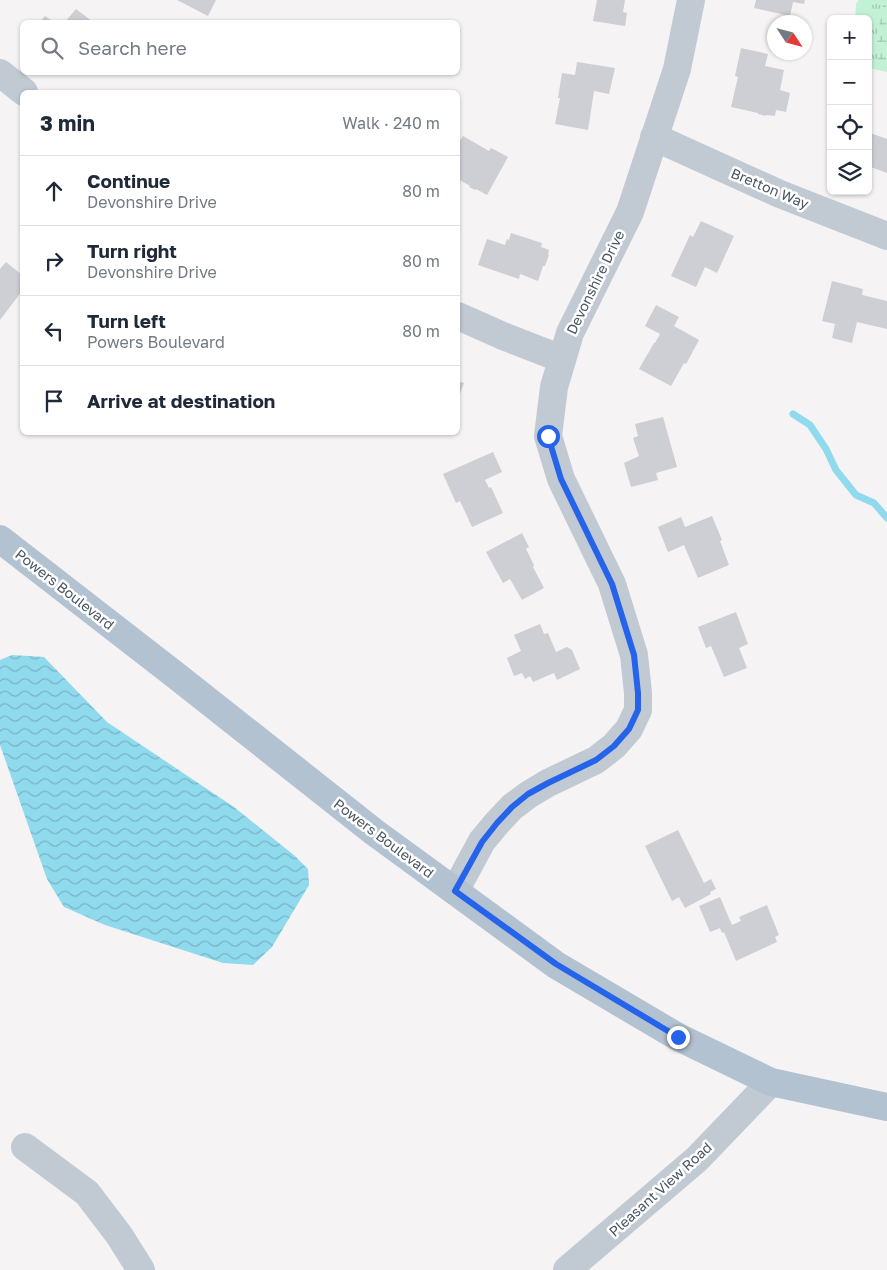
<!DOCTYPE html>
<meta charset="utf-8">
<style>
:root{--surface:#fff;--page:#f2f2f3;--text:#1f2937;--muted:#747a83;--line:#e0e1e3}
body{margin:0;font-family:"Golos Text",sans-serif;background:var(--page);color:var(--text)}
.controls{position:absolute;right:15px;top:15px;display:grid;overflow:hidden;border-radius:8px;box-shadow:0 1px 4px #0004}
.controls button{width:45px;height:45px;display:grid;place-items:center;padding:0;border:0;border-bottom:1px solid var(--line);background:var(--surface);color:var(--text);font:25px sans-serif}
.compass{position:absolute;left:767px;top:15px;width:45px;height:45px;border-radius:50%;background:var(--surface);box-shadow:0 1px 4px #0004;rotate:126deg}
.stop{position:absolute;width:15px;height:15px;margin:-11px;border:4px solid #2563eb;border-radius:50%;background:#fff}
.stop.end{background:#2563eb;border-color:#fff;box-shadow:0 1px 5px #0008}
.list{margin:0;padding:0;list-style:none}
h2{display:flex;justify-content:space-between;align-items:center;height:65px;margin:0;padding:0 20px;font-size:21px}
h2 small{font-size:16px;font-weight:400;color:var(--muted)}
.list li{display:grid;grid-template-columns:32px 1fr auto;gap:15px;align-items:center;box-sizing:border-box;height:70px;padding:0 20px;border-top:1px solid var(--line)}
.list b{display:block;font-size:19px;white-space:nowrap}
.list p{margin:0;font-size:16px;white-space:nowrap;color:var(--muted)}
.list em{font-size:16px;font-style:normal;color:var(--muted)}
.icon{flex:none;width:28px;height:28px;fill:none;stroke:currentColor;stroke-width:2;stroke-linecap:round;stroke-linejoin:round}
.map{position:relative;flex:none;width:887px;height:1270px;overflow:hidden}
.search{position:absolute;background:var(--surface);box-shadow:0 1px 4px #0004;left:20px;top:20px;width:440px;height:55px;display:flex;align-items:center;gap:12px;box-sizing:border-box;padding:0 18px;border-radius:8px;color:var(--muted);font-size:19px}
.panel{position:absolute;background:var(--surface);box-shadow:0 1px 4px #0004;left:20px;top:90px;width:440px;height:345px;border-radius:8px}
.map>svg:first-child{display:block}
.grass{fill:url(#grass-tufts)}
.wetland{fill:url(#wetland-marsh)}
.water{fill:url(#water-waves)}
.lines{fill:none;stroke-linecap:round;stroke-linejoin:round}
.stream{stroke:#90daee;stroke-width:7}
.building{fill:#cdcfd5}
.minor{stroke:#c1cad2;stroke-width:28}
.major{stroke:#b3c2d1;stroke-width:28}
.route{stroke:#2563eb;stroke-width:6}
.labels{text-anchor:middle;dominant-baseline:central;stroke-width:5;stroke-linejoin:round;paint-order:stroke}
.street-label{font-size:14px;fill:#4a5661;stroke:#fff}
</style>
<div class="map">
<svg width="887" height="1270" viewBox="0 0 887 1270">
<defs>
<pattern id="grass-tufts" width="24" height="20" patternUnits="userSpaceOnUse" patternTransform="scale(1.25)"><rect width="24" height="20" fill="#c3f1d5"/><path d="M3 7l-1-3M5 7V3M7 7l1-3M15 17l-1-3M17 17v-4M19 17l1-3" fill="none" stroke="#a0c6b0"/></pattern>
<pattern id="wetland-marsh" width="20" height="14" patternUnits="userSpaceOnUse" patternTransform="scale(1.25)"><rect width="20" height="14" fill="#c3f1d5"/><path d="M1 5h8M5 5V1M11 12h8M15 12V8" fill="none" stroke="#a0c6b0"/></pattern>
<pattern id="water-waves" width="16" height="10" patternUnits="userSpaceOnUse" patternTransform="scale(1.25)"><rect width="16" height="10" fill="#90daee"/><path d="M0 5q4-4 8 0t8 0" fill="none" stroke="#78b4c4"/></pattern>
</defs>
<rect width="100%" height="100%" fill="#f5f3f3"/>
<polygon class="grass" points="859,0 887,0 887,72 868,68 868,19 855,19 856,4"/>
<polygon class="wetland" points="887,1 887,65 878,64 877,37 883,4"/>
<polygon class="water" points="12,655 44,657 107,722 234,807 295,856 308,869 309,885 272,947 253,965 223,963 105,925 64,907 47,879 0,745 0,660"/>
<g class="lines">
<polyline class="stream" points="793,414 810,425 826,449 836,470 856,495 874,503 887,518"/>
</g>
<g class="building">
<polygon points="177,0 216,0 208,16"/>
<polygon points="597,0 625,0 623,12 627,13 625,26 593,21"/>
<polygon points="756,0 805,0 804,4 793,2 790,16 754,8"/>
<polygon points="76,9 93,22 65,22"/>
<polygon points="45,16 54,22 40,22"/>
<polygon points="741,48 768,54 765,66 784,70 780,90 790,93 786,112 776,110 775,116 766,115 766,116 758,114 758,113 731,107 738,77 735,76"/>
<polygon points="577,62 615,68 609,94 594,91 588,130 555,124 560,98 558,98 562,73 575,75"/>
<polygon points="870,133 887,139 887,173 868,166 868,138"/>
<polygon points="463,136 489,151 491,148 508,157 487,195 476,189 475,190 469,187 470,186 458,179 460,174 458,173 458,143 458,144"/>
<polygon points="701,221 734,236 717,273 705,267 696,287 671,276 690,235 693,237"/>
<polygon points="511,233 542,243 541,247 549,250 548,255 549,255 545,266 543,266 538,281 520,274 519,279 478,265 487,239 505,245 507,239 509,240"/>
<polygon points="6,262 22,275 22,291 0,320 0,269"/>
<polygon points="832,281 863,289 862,295 887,301 887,329 857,322 852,343 832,338 835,324 822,321"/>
<polygon points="656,305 679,317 674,326 699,340 686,364 684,363 671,386 639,369 654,343 655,343 660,334 645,326"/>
<polygon points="458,381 464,383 458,399"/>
<polygon points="663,417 677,467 656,473 658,480 631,487 624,463 639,456 633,438 638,436 635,424"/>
<polygon points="493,452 502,472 485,480 489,488 491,487 503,513 472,527 460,501 456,503 443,474"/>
<polygon points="712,516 722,540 720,541 729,565 698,578 684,545 668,552 658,527 681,517 685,527"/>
<polygon points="522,533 529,547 526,549 534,565 533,567 544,588 522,600 510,579 503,583 486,552"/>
<polygon points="736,612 748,644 739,648 747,668 724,677 711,646 706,648 698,627"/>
<polygon points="540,624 544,634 548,633 556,652 567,647 572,650 580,669 557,680 554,673 533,682 530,676 525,679 522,673 514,676 507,658 521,651 514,635"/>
<polygon points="678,830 704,883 711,879 716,889 710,892 711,894 685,908 679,897 672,901 645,846"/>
<polygon points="720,897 732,925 741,921 739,917 767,905 779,935 775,937 777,942 736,961 724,932 722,933 720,928 710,932 699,906"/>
</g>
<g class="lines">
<g class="minor">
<polyline points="0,73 24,92"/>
<polyline points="654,137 780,194 887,236"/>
<polyline points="458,316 503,336 562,359"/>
<polyline points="455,891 482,841 497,823 512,807 528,795 548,783 596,760 614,746 629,729 638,710 638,693 634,655 612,584 561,479 548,436 554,387 570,333 630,212 677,69 691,0"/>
<polyline points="25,1147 87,1193 119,1235 141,1270"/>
<polyline points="567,1270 697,1159 771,1082"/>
</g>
<polyline class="major" points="0,539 174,674 374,832 556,965 678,1037 771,1082 887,1107"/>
</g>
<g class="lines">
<polyline class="route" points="548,436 561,479 612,584 634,655 638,693 638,710 629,729 614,746 596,760 548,783 528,794 512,807 497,823 482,842 455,891 556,964 678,1037"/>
</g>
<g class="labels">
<g class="street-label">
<text transform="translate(770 188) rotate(23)">Bretton Way</text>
<text transform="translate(595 282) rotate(-64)">Devonshire Drive</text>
<text transform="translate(65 589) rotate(38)">Powers Boulevard</text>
<text transform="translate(384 838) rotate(37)">Powers Boulevard</text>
<text transform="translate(660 1189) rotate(-42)">Pleasant View Road</text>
</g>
</g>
</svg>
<div class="controls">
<button>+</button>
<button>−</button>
<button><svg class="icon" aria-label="locate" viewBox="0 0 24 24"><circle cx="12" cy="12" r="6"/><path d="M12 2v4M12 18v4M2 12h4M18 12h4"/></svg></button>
<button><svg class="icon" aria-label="layers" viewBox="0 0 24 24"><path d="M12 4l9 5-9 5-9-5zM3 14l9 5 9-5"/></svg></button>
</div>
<svg class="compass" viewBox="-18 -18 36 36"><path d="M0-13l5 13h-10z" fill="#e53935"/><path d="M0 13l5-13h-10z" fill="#747a83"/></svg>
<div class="stop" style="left:548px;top:436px"></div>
<div class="stop end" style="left:678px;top:1037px"></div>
<div class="search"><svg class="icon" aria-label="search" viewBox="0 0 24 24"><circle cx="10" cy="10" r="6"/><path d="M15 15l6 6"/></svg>Search here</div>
<section class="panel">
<h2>3 min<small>Walk · 240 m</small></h2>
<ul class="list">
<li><svg class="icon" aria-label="ahead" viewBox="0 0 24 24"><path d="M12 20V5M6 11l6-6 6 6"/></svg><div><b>Continue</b><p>Devonshire Drive</p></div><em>80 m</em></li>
<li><svg class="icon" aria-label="right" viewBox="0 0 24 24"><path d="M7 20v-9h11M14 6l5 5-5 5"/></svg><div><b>Turn right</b><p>Devonshire Drive</p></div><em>80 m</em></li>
<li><svg class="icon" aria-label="left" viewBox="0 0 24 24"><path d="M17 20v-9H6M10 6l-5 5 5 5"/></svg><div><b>Turn left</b><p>Powers Boulevard</p></div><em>80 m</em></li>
<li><svg class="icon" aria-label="arrive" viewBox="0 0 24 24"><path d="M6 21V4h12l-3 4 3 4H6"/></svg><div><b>Arrive at destination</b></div></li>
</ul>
</section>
</div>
